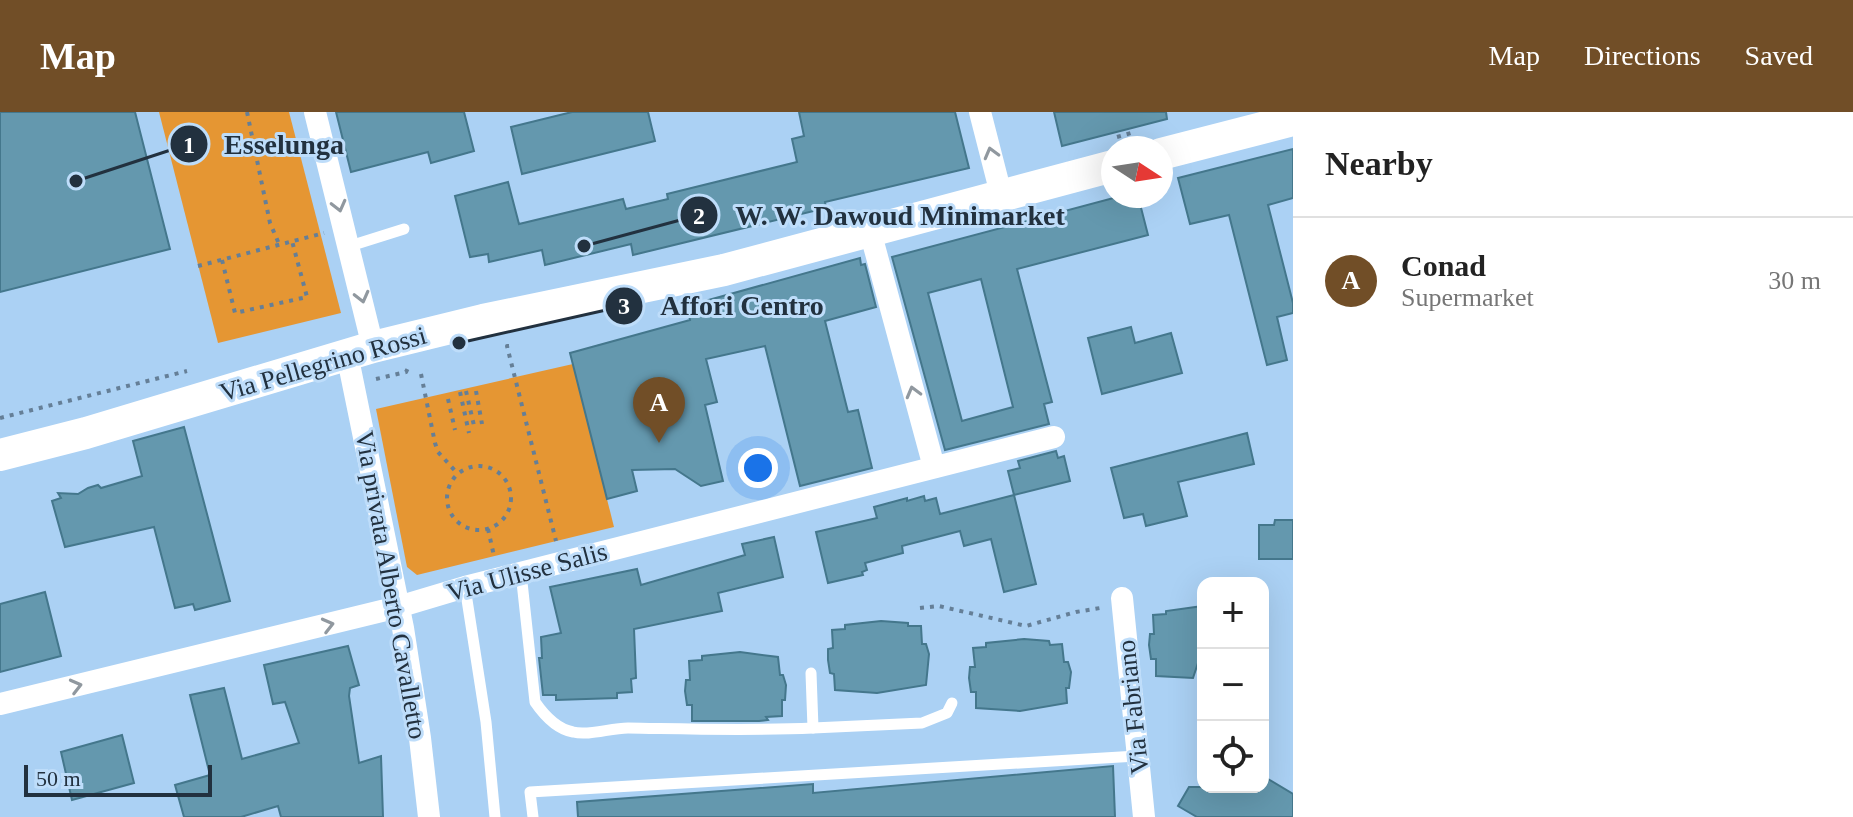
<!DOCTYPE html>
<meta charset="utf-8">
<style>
:root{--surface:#fff;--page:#f2f2f2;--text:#222;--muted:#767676;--line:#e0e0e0;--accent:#714e27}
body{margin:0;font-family:Georgia,serif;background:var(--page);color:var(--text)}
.controls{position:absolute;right:24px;bottom:24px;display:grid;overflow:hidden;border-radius:16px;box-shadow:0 8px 32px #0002}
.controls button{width:72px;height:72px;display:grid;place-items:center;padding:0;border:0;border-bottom:2px solid var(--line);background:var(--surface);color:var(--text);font:40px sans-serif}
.compass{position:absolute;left:1101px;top:24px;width:72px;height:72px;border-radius:50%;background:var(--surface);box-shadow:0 8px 32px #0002;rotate:102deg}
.scale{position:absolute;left:24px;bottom:20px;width:188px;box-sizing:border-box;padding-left:8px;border:4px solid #22313f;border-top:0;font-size:22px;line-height:28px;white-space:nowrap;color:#22313f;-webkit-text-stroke:6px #beddfa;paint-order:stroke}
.you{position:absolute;left:758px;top:356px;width:28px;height:28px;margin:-20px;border:6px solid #fff;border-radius:50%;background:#1a73e8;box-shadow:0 0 0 12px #1a73e833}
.badge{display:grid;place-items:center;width:52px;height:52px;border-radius:50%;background:var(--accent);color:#fff;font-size:26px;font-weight:700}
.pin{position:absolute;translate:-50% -66px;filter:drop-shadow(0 2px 4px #0008)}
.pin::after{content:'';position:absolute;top:42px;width:28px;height:24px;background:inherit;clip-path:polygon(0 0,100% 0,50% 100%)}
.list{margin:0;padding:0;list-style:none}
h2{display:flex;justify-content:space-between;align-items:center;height:104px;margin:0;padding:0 32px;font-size:34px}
h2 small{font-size:26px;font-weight:400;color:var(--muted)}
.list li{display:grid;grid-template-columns:52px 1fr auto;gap:24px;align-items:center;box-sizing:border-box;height:128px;padding:0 32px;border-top:2px solid var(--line)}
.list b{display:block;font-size:30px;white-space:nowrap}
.list p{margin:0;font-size:26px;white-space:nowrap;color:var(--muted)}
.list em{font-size:26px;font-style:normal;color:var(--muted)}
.icon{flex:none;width:44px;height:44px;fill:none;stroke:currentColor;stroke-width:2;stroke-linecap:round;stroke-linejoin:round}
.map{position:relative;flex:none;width:1293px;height:705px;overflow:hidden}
header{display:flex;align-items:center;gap:48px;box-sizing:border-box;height:112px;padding:0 40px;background:var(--accent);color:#fff}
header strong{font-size:38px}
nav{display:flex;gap:44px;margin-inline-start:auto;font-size:28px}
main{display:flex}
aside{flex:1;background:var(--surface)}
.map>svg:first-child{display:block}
.green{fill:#e59633}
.building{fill:#6498ae;stroke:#44778c;stroke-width:2;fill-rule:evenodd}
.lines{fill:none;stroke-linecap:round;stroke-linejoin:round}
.path{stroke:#657f97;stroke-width:4;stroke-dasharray:4 6;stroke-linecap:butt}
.lane{stroke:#fff;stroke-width:11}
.street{stroke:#fff;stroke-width:22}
.secondary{stroke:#fff;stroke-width:32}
.oneway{stroke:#90989f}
.labels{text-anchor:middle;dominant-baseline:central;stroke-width:6;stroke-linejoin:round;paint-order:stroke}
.street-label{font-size:26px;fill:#22313f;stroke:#beddfa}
.leader{fill:none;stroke:#22313f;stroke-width:3}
.callout-dot{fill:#22313f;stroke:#beddfa;stroke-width:3}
.mark-label{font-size:24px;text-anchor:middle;font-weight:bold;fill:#fff}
.callout-label{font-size:28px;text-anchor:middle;font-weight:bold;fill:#22313f;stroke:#beddfa;stroke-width:6;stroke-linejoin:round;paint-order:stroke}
</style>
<header>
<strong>Map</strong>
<nav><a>Map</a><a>Directions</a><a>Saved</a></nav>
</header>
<main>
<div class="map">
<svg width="1293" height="705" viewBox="0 0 1293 705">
<rect width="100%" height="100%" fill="#abd1f4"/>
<g class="green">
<polygon points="159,0 289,0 341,201 218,231"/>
<polygon points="573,252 614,415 417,463 407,455 376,297"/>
</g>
<g class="building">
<polygon points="0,0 135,0 170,137 0,180"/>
<polygon points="336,0 464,0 474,39 431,51 428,40 351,60"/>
<polygon points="572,0 648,0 655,29 522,62 511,15"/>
<polygon points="799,0 955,0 969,56 825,90 826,96 633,143 631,132 545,153 542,138 489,150 488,142 470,145 455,84 508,70 519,112 623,87 626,97 668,87 667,82 797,50 792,27 804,24"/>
<polygon points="1054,0 1166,0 1167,7 1062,34"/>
<polygon points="1293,37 1293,86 1268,93 1293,191 1293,201 1277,205 1287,248 1267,253 1229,103 1190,112 1178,66"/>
<path d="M1121,84H1138L1148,123L1017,157L1052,290L1044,292L1049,312L945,338L892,145ZM981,167L1013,295L962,309L928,181Z"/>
<polygon points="860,146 861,153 865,152 876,195 825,209 848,300 858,298 872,356 800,374 765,234 706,247 717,290 705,293 723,369 701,374 675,357 632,358 637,379 607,387 570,241 690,208 687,194"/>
<polygon points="1131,215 1135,231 1171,221 1182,261 1102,282 1088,226"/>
<polygon points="184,315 230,489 195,498 193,492 175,496 154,415 65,435 52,389 61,386 58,381 78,382 88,376 98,373 101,376 142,364 133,329"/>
<polygon points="1247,321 1254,352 1178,370 1187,404 1146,414 1143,402 1124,406 1111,356"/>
<polygon points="1056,339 1058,346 1064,344 1070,369 1014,383 1008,359 1020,356 1018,349"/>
<polygon points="1014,383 1036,472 1004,480 991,427 964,434 960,419 902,434 903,441 865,451 867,458 862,460 863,463 828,471 816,420 877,406 874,395 907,386 907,389 924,384 925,389 936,386 940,402"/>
<polygon points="1275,408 1293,408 1293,447 1259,447 1259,413 1274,413"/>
<polygon points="774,425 783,465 718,481 722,499 634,517 636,566 631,567 632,580 617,581 617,586 556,588 556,583 543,583 539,546 542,546 541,525 561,521 550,475 637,457 641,473 745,443 742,432"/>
<polygon points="45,480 61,544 0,560 0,492"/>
<polygon points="1203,494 1203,551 1198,551 1193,566 1156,564 1156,547 1151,547 1149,533 1150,522 1154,522 1153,503 1166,502 1166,499"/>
<polygon points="881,509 908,511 908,514 921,514 922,532 926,532 929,542 926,573 877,581 835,578 834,562 830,561 828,548 828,537 833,536 832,518 845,517 845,513"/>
<polygon points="1024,527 1049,529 1050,533 1062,532 1064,550 1068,550 1071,560 1069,576 1066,576 1067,591 1020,599 976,596 976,580 971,580 969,566 970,555 975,555 973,536 986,535 986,531"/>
<polygon points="348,534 359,573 350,576 349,584 359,651 381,644 383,705 281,705 278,694 241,705 184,705 175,673 210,663 190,583 224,576 242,647 299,631 285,590 273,592 264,553"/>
<polygon points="740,540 778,545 780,563 783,563 786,573 785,588 782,588 782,604 766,605 768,608 759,609 692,609 692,593 687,593 685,579 686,568 690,568 689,549 702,548 702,544"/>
<polygon points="122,623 134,671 72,688 61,640"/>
<polygon points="1113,654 1115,705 578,705 577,690 813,672 813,681"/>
<polygon points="1263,664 1293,682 1293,705 1197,705 1178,694 1189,675 1263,675"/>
</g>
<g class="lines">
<g class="path">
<polyline points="247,0 270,111 279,132"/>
<polyline points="1117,25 1131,21"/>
<polyline points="222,148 235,201 307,185 292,129"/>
<polyline points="198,154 324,121"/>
<polyline points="509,234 507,234 556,429"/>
<polyline points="421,262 435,331 438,340 458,362"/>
<polyline points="376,267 406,260 408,256"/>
<polyline points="466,279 475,318"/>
<polyline points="476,279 482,312"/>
<polyline points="460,280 469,321"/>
<polyline points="448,287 455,318"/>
<polyline points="0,306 187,259"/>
<circle cx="479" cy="386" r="32"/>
<polyline points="488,417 494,444"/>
<polyline points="920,496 939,494 1026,514 1076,500 1100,496"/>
</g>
<g class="lane">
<polyline points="350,134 404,117"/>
<path d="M521,461L535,590C544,603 556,617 573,620C589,624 610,616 628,616C690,617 751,619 813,616L811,561"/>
<polyline points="465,475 486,610 495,705"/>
<polyline points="813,616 922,611 947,601 952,591"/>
<polyline points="533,705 530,680 1137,644"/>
</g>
<g class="street">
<polyline points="315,0 373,235"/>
<polyline points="980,0 1001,82"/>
<polyline points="870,119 934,355"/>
<polyline points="347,242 403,516 420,626 429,705"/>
<polyline points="1122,486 1144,705"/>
<polyline points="0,592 398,495 465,475 1054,325"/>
</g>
<g class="secondary">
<polyline points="1161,42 1293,8"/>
<polyline points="0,343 86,321 373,235 483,208 724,158 1113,54"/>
</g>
</g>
<defs><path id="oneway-chevron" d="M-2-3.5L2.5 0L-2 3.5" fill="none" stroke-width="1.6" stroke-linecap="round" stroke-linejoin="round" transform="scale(2)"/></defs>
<g class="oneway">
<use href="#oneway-chevron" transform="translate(991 41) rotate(-105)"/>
<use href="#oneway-chevron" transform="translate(339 94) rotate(76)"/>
<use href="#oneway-chevron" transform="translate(362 185) rotate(76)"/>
<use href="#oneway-chevron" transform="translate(913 280) rotate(-105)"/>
<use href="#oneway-chevron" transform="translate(328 513) rotate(-14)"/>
<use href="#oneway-chevron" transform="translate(76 574) rotate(-14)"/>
</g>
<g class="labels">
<g class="street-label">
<text transform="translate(323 252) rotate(-16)">Via Pellegrino Rossi</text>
<text transform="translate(527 460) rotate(-15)">Via Ulisse Salis</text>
<text transform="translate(391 473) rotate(80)">Via privata Alberto Cavalletto</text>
<text transform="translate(1133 595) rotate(-96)">Via Fabriano</text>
</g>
</g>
<path class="leader" d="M76 69L189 32M584 134L699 103M459 231L624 194"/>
<g class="callout-dot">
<circle cx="76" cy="69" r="8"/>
<circle cx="584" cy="134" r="8"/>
<circle cx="459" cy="231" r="8"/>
<circle cx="189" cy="32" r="20"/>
<circle cx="699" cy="103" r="20"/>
<circle cx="624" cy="194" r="20"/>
</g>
<g class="mark-label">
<text x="189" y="41">1</text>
<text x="699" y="112">2</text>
<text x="624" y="202">3</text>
</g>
<g class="callout-label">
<text x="284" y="42">Esselunga</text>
<text x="900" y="113">W. W. Dawoud Minimarket</text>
<text x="742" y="203">Affori Centro</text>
</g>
</svg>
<div class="controls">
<button>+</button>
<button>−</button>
<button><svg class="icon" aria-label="locate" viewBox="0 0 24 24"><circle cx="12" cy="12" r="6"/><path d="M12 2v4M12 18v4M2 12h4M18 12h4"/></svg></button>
</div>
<svg class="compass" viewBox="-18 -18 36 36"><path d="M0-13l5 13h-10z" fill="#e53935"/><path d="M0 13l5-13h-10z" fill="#767676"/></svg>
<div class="scale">50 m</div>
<div class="you"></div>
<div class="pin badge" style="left:659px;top:331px">A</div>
</div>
<aside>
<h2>Nearby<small></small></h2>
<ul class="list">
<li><span class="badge">A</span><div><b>Conad</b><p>Supermarket</p></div><em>30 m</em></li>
</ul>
</aside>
</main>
